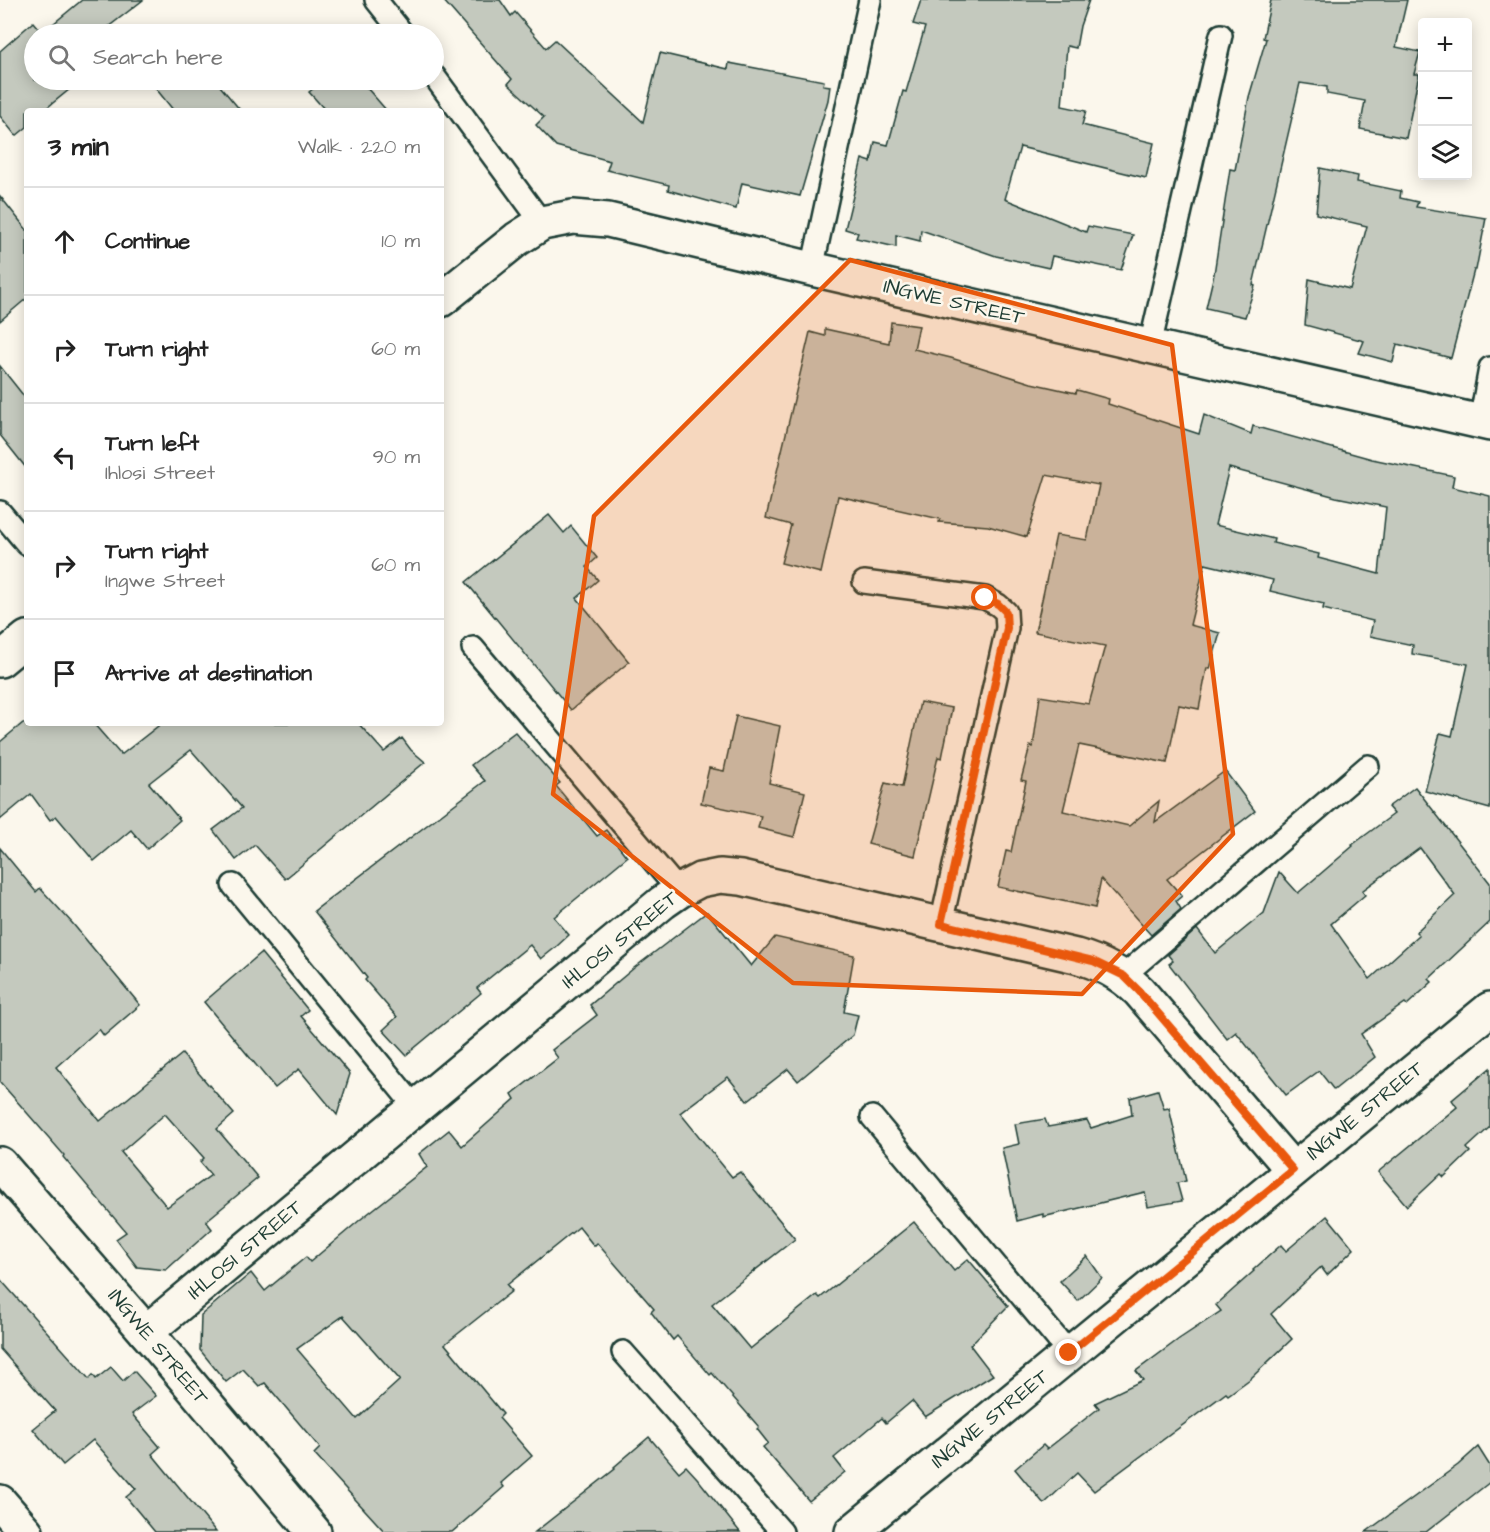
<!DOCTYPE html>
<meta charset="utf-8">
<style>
:root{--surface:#fff;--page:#f6f6f6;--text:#222;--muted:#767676;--line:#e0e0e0}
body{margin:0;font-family:"Architects Daughter",sans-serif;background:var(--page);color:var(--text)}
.controls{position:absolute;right:18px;top:18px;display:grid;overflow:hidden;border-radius:6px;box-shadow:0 3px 15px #0003}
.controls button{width:54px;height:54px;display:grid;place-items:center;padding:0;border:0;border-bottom:2px solid var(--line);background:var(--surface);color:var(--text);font:30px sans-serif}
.stop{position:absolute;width:18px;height:18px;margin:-14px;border:4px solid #ea580c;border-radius:50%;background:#fff}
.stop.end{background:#ea580c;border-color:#fff;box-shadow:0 2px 6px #0008}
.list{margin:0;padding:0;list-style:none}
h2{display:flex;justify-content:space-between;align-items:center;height:78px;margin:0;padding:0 24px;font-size:26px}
h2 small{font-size:20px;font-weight:400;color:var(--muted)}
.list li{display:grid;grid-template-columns:39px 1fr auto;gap:18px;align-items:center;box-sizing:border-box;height:108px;padding:0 24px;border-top:2px solid var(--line)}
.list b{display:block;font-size:22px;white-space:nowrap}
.list p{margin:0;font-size:20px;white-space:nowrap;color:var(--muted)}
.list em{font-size:20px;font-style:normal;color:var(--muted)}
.icon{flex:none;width:33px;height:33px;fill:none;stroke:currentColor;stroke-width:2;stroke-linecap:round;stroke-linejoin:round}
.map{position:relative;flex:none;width:1490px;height:1532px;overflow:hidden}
.search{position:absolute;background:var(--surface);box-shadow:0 3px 15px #0003;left:24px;top:24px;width:420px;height:66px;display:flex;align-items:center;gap:15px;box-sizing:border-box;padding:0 21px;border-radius:33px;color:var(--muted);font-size:22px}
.panel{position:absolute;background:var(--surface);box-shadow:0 3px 15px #0003;left:24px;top:108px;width:420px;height:618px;border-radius:6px}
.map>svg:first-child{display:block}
.building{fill:#c4c9be;stroke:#1f3d34;stroke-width:1.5;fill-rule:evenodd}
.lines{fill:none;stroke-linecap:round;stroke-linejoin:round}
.lane-casing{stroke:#1f3d34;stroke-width:26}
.street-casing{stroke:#1f3d34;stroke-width:38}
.lane{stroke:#fbf7ec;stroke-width:21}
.street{stroke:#fbf7ec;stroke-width:33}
.route{stroke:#ea580c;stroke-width:8}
.marked{fill:#e8590c;fill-opacity:0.2;stroke:#e8590c;stroke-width:4.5;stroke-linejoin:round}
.labels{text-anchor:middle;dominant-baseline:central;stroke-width:5;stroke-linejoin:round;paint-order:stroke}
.street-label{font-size:20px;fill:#1f3d34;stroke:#fbf7ec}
</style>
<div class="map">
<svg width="1490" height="1532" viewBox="0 0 1490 1532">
<rect width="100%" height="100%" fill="#fbf7ec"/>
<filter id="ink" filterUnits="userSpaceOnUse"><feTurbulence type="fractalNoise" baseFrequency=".0167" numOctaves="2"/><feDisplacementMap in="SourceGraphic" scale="12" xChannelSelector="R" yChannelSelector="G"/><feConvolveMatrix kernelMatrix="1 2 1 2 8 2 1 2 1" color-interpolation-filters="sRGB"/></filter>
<g filter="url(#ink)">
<g class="building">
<polygon points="82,0 143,0 99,34 34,34 34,80 81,80 43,111 27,111 27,127 16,136 0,116 0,51 33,22 42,33"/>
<polygon points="443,0 500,0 511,16 515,12 546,48 555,40 643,122 660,53 728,69 729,63 824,81 823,85 830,86 828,100 800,196 742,183 736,209 668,190 669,185 607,170 610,161 556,146 536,125 544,117 508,84 512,79"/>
<polygon points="921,0 1089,0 1080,26 1076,48 1067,46 1062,106 1086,111 1082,125 1154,143 1146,178 1020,147 1005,199 1086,232 1088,226 1133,235 1121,270 1052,256 1049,268 996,256 921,230 920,241 896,235 896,247 856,238 858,233 845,229 862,159 871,162 875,142 888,145 903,91 906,92 925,27 913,24"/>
<polygon points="1271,0 1407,0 1396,47 1420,52 1414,74 1419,74 1406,138 1360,129 1365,101 1327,94 1327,87 1300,83 1253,285 1255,286 1245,317 1206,308 1214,274 1230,169 1235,170 1249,97 1266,39 1263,38"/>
<polygon points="149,80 215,80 241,111 174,111"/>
<polygon points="324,80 360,80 387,111 326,111 309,92"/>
<polygon points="1320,168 1358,176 1357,182 1401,191 1400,198 1418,202 1416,207 1486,218 1476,270 1474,270 1451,358 1397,344 1393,362 1359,353 1364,341 1305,325 1309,279 1350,289 1367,226 1316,214"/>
<polygon points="0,196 27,230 27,298 0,321"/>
<path d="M891,322L919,326L914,349L951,358L1031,383L1076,393L1077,390L1109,399L1108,404L1199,434L1204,415L1251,434L1253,426L1372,459L1454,476L1452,487L1490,496V809L1425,791L1440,733L1452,736L1468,664L1412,654L1413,645L1370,636L1373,621L1323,609L1324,604L1270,591L1273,580L1205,564L1190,625L1220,633L1210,669L1207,668L1199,709L1179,705L1167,763L1079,745L1063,811L1129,826L1159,801L1155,822L1225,771L1255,811L1167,879L1182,896L1176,901L1181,909L1151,935L1101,879L1095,908L998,887L1006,851L1011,852L1026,781L1021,780L1030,746L1033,747L1040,696L1089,704L1105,646L1035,632L1056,535L1087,540L1099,485L1046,475L1027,537L988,526L939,522L940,519L838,496L821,573L781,563L791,525L766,518L810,332L825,336V329L889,343ZM1229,468L1336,497L1386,507L1379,574L1318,558L1319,554L1273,543L1274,539L1215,525Z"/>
<polygon points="0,366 27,400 27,469 0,435"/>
<polygon points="549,515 564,533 571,526 597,558 587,567 598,580 577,598 629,662 571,710 466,582"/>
<polygon points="920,702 952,708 942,758 938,757 915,856 868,844 885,783 902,787"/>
<polygon points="736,716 780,726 769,783 805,792 794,837 758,828 761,816 701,803 709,768 724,771"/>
<polygon points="23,723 93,723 121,755 162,723 358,723 384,752 402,738 411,750 425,762 285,879 255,845 236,860 213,830 242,808 191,750 149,783 180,820 147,849 131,830 94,861 56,816 50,820 31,794 0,820 0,742"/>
<polygon points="515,732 560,783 556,786 597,836 606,830 627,857 554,917 569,935 556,947 541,959 530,945 477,988 481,993 406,1055 383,1030 397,1017 365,980 367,978 314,911 485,781 471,765"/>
<path d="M1415,787L1490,883V922L1429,979L1432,982L1407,1005L1405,1003L1361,1034L1375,1057L1334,1090L1319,1071L1286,1095L1236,1032L1227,1039L1169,964L1173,961L1168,955L1197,929L1215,953L1264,913L1279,872L1298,893L1353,846L1352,845L1394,814L1388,807ZM1420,848L1455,895L1416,932L1419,935L1370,979L1331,924L1365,895L1362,891Z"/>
<path d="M0,848L36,892L40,888L73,924L140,1005L104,1036L99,1029L56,1067L100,1121L182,1054L234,1114L217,1129L258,1178L206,1221L212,1229L166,1270L137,1267L116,1239L126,1232L63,1157L64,1155L0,1082ZM165,1114L204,1158L200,1162L211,1175L167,1207L121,1152Z"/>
<path d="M707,912L751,966L775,937L854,955L844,1012L858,1015L853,1035L798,1081L788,1069L747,1101L728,1077L680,1113L732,1177L740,1172L795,1239L712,1304L750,1349L817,1295L820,1298L914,1222L954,1271L968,1259L1008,1306L970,1345L993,1375L925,1417L912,1401L886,1423L882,1418L834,1458L845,1472L809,1501L763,1447L768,1443L757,1429L759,1427L712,1373L710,1375L677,1336L673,1340L651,1312L654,1309L597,1243L594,1246L579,1227L507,1285L512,1291L445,1344L503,1414L499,1418L532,1456L501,1483L504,1487L452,1532H385L314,1454L320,1448L265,1383L259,1386L243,1369L226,1382L200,1350L201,1315L251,1273L265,1291L306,1257L310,1262L361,1219L427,1167L419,1154L449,1130L462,1146L515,1099L512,1094L558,1058L552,1050L597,1015L590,1005L634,968ZM343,1316L400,1380L357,1419L297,1349Z"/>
<polygon points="261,953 308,1010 301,1016 350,1074 337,1115 299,1069 275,1088 204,1002"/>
<polygon points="1490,1068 1490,1127 1467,1148 1470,1152 1444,1177 1441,1174 1407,1206 1378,1172 1457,1107 1452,1100"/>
<polygon points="1158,1090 1164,1109 1169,1108 1186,1181 1177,1183 1182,1201 1148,1207 1145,1192 1043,1217 1043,1214 1017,1221 1002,1148 1019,1144 1015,1124 1045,1119 1048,1127 1087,1120 1091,1128 1132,1115 1130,1098"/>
<polygon points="1327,1216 1354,1249 1327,1275 1321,1267 1271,1314 1292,1339 1250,1379 1228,1395 1226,1393 1094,1491 1077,1473 1044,1504 1015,1469 1043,1445 1047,1449 1099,1408 1095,1403 1143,1380 1136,1371 1179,1339 1221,1311 1216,1305 1254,1271 1253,1270 1281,1245 1286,1251"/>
<polygon points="1087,1256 1102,1278 1078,1301 1060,1281"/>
<polygon points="0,1279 89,1379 93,1375 96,1379 111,1367 123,1381 134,1371 156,1396 132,1414 160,1447 152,1454 216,1532 155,1532 126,1497 136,1489 93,1440 63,1465 33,1429 55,1411 0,1349"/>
<polygon points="649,1437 679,1472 686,1466 697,1478 740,1532 535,1532 615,1469 614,1467"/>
<polygon points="1478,1447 1490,1466 1490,1482 1426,1532 1366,1532 1458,1465"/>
</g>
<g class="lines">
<g class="lane-casing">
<g id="lane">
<polyline points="376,0 403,34"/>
<polyline points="434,76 542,223"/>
<polyline points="812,269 870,0"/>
<polyline points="1150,346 1221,35"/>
<polyline points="1480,422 1490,368"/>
<polyline points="0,512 27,544"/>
<polyline points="864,582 985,598 998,605 1006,612 1007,628 941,924"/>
<polyline points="473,648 679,891"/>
<polyline points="233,885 416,1108"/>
<polyline points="1123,976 1368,766"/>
<polyline points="872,1117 1069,1353"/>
<polyline points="623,1352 782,1532"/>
</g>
</g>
<g class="street-casing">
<g id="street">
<polyline points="441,300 517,239 542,223 573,217 608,220 812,269 1490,424"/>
<polyline points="0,660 27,638"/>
<polyline points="0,1164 146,1332 314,1532"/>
<path d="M146,1332L663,902L679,891L700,880L720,876L741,878L1076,956C1101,963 1120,973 1139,991L1293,1170"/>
<polyline points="0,1502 26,1532"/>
<polyline points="852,1532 1490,1009"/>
</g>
</g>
<use href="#lane" class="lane"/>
<use href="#street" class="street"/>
</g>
</g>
<g class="lines" filter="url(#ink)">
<polyline class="route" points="985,598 998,604 1006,612 1007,628 941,924 1093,961 1124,976 1139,991 1293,1170 1069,1353"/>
</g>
<path class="marked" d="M850,260L1172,345L1233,834L1082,994L793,983L553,794L594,516Z"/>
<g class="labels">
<g class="street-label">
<text transform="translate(954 302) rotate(13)">INGWE STREET</text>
<text transform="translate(620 940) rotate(-39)">IHLOSI STREET</text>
<text transform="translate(1365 1111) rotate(-39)">INGWE STREET</text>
<text transform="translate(245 1250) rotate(-40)">IHLOSI STREET</text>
<text transform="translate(158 1347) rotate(50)">INGWE STREET</text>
<text transform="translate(990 1419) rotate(-39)">INGWE STREET</text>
</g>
</g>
</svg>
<div class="controls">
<button>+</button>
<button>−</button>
<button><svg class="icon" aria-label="layers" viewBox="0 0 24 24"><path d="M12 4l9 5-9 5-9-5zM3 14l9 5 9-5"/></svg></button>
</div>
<div class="stop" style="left:985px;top:598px"></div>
<div class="stop end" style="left:1069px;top:1353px"></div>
<div class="search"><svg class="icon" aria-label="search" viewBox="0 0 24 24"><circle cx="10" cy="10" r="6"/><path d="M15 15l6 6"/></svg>Search here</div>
<section class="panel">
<h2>3 min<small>Walk · 220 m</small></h2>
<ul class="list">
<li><svg class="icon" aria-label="ahead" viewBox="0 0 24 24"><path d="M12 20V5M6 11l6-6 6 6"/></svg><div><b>Continue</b></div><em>10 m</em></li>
<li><svg class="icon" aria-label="right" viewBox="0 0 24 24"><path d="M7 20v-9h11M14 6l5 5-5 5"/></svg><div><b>Turn right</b></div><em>60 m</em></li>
<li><svg class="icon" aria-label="left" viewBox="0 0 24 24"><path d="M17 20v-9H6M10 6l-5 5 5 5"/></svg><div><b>Turn left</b><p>Ihlosi Street</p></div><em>90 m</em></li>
<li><svg class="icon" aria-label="right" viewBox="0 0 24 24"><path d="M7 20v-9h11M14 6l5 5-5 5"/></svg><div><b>Turn right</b><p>Ingwe Street</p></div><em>60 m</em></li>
<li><svg class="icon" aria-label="arrive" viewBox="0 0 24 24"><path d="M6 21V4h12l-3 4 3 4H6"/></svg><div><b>Arrive at destination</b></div></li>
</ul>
</section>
</div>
